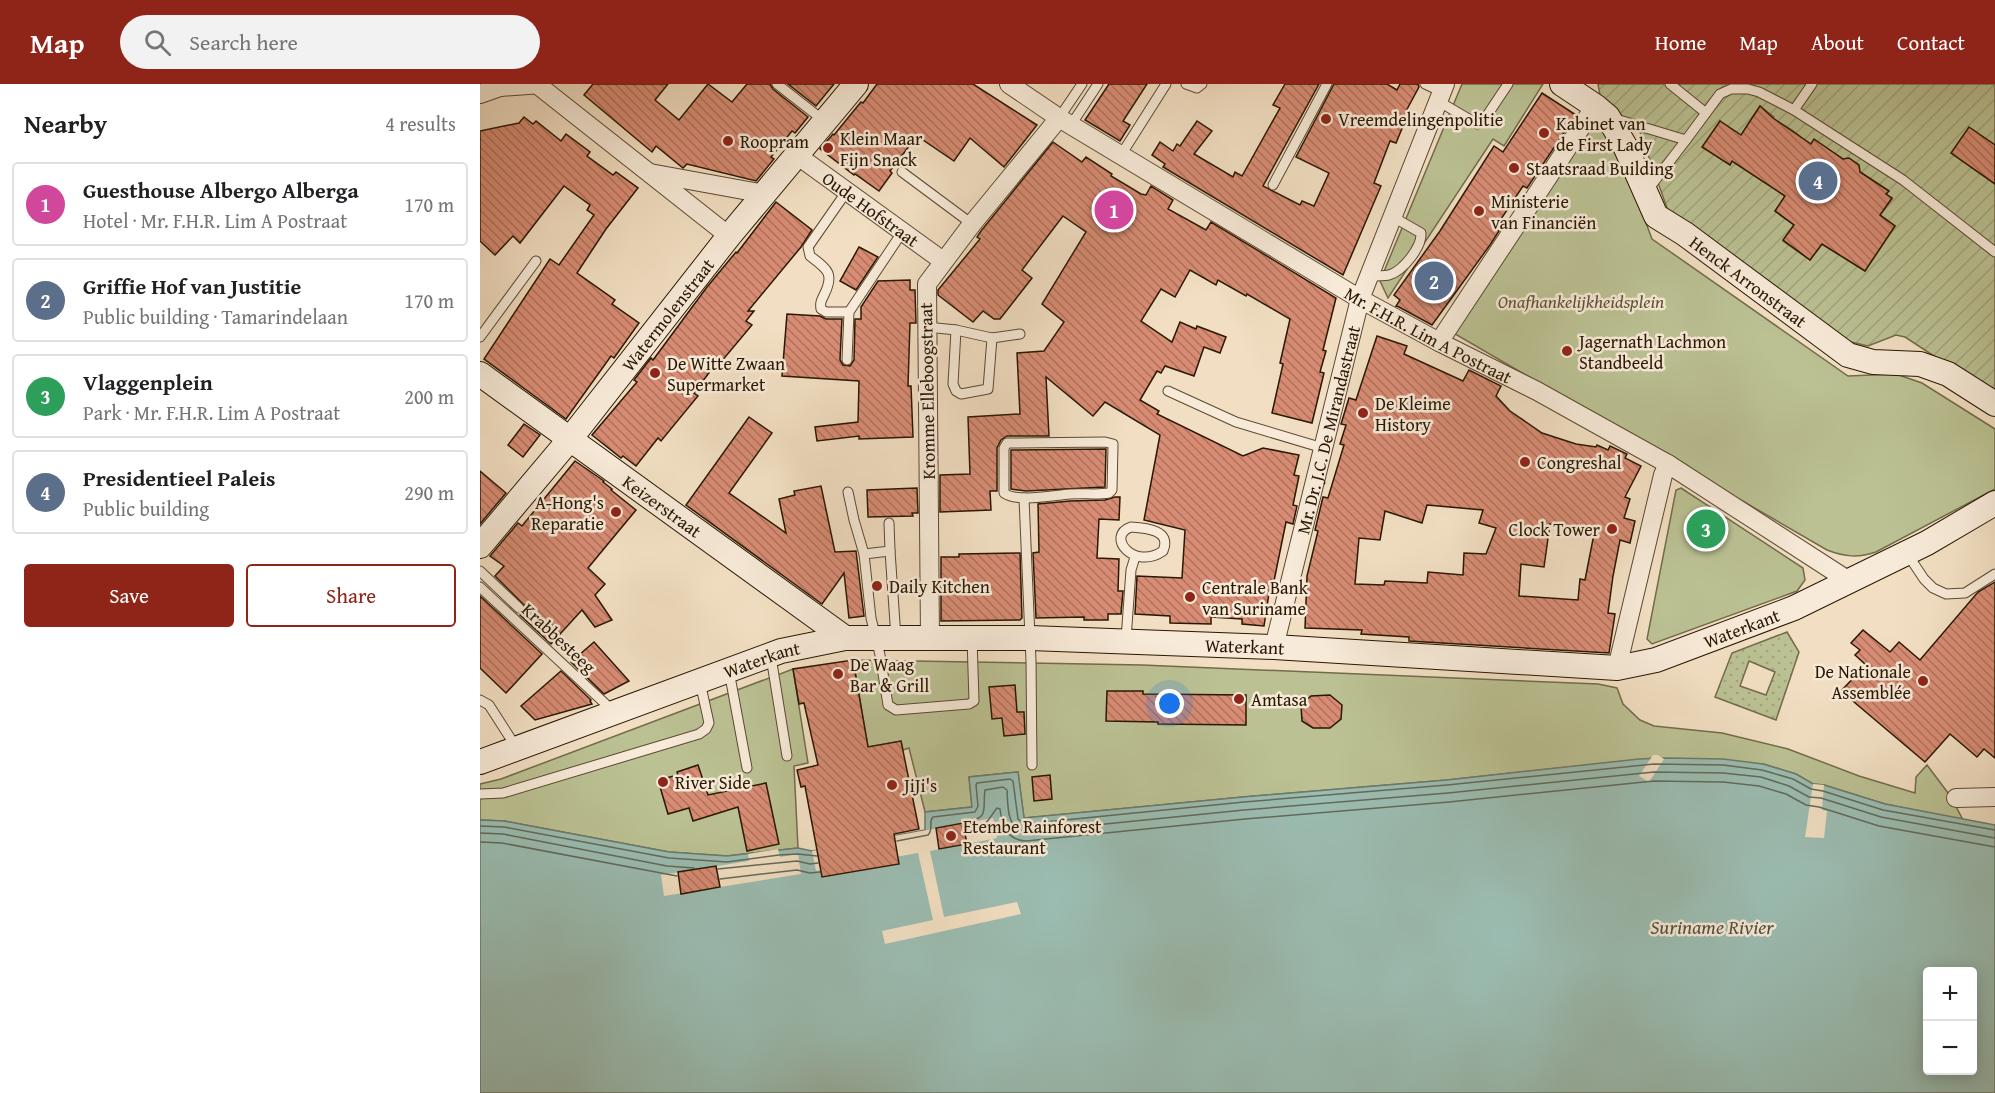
<!DOCTYPE html>
<meta charset="utf-8">
<style>
:root{--surface:#fff;--page:#f2f2f2;--text:#202124;--muted:#757577;--line:#e0e0e0;--accent:#8f2418}
body{margin:0;font-family:"Gentium Book Plus",serif;background:var(--page);color:var(--text)}
.controls{position:absolute;right:18px;bottom:18px;display:grid;overflow:hidden;border-radius:6px;box-shadow:0 3px 15px #0003}
.controls button{width:54px;height:54px;display:grid;place-items:center;padding:0;border:0;border-bottom:2px solid var(--line);background:var(--surface);color:var(--text);font:30px sans-serif}
.you{position:absolute;left:690px;top:620px;width:21px;height:21px;margin:-15px;border:4px solid #fff;border-radius:50%;background:#1a73e8;box-shadow:0 0 0 9px #1a73e833}
.badge{display:grid;place-items:center;width:39px;height:39px;border-radius:50%;background:var(--accent);color:#fff;font-size:20px;font-weight:700}
.pin{position:absolute;translate:-50% -50%;border:3px solid #fff;box-shadow:0 2px 6px #0006}
.list{margin:0;padding:0;list-style:none}
h2{display:flex;justify-content:space-between;align-items:center;height:78px;margin:0;padding:0 24px;font-size:26px}
h2 small{font-size:20px;font-weight:400;color:var(--muted)}
.list li{display:grid;grid-template-columns:39px 1fr auto;gap:18px;align-items:center;box-sizing:border-box;height:84px;margin:0 12px 12px;padding:0 12px;border:2px solid var(--line);border-radius:6px}
.list b{display:block;font-size:22px;white-space:nowrap}
.list p{margin:0;font-size:20px;white-space:nowrap;color:var(--muted)}
.list em{font-size:20px;font-style:normal;color:var(--muted)}
.actions{display:flex;gap:12px;padding:18px 24px}
.actions a{flex:1;padding:14px 0;border:2px solid var(--accent);border-radius:6px;text-align:center;font-size:21px;color:var(--accent)}
.actions .main{background:var(--accent);color:#fff}
.icon{flex:none;width:33px;height:33px;fill:none;stroke:currentColor;stroke-width:2;stroke-linecap:round;stroke-linejoin:round}
.map{position:relative;flex:none;width:1515px;height:1009px;overflow:hidden}
header{display:flex;align-items:center;gap:36px;box-sizing:border-box;height:84px;padding:0 30px;background:var(--accent);color:#fff}
header strong{font-size:28px}
nav{display:flex;gap:33px;margin-inline-start:auto;font-size:21px}
.search{width:420px;height:54px;background:var(--page);display:flex;align-items:center;gap:15px;box-sizing:border-box;padding:0 21px;border-radius:33px;color:var(--muted);font-size:22px}
main{display:flex}
aside{flex:1;background:var(--surface)}
.map>svg:first-child{display:block}
.grass{fill:url(#grass-dots);stroke:#726c4a;stroke-width:1.5;fill-rule:evenodd}
.park{fill:#bbc193;stroke:#726c4a;stroke-width:1.5}
.garden{fill:url(#garden-furrows);stroke:#726c4a;stroke-width:1.5;fill-rule:evenodd}
.water{fill:#9bbdb2;stroke:#6d7b6c;stroke-width:1.5;fill-rule:evenodd}
.pier{fill:#f2dfc3}
.lines{fill:none;stroke-linecap:round;stroke-linejoin:round}
.shore{stroke:#626a5a;stroke-width:1.5}
.building{fill:url(#building-back-hatch);stroke:#291702;stroke-width:1.5;fill-rule:evenodd}
.service-casing{stroke:#5b4932;stroke-width:11}
.minor-casing{stroke:#5b4932;stroke-width:20}
.secondary-casing{stroke:#291702;stroke-width:26}
.service{stroke:#f7ead8;stroke-width:9}
.minor{stroke:#f7ead8;stroke-width:18}
.secondary{stroke:#f7ead8;stroke-width:24}
.poi-dot{fill:#8f2418;stroke:#f7ead8;stroke-width:2}
.labels{text-anchor:middle;dominant-baseline:central;stroke-width:5;stroke-linejoin:round;paint-order:stroke}
.poi-label{font-size:18px;fill:#291702;stroke:#f7ead8;text-anchor:start}
.street-label{font-size:18px;fill:#291702;stroke:#f7ead8}
.park-label{font-size:18px;font-style:italic;fill:#5c5235;stroke:#f7ead8}
.water-label{font-size:20px;font-style:italic;fill:#515140;stroke:#f7ead8}
</style>
<header>
<strong>Map</strong>
<div class="search"><svg class="icon" aria-label="search" viewBox="0 0 24 24"><circle cx="10" cy="10" r="6"/><path d="M15 15l6 6"/></svg>Search here</div>
<nav><a>Home</a><a>Map</a><a>About</a><a>Contact</a></nav>
</header>
<main>
<aside>
<h2>Nearby<small>4 results</small></h2>
<ul class="list">
<li><span class="badge" style="background:#d1479c">1</span><div><b>Guesthouse Albergo Alberga</b><p>Hotel · Mr. F.H.R. Lim A Postraat</p></div><em>170 m</em></li>
<li><span class="badge" style="background:#5c6f8a">2</span><div><b>Griffie Hof van Justitie</b><p>Public building · Tamarindelaan</p></div><em>170 m</em></li>
<li><span class="badge" style="background:#2e9e5b">3</span><div><b>Vlaggenplein</b><p>Park · Mr. F.H.R. Lim A Postraat</p></div><em>200 m</em></li>
<li><span class="badge" style="background:#5c6f8a">4</span><div><b>Presidentieel Paleis</b><p>Public building</p></div><em>290 m</em></li>
</ul>
<div class="actions"><a class="main">Save</a><a>Share</a></div>
</aside>
<div class="map">
<svg width="1515" height="1009" viewBox="0 0 1515 1009">
<defs>
<pattern id="grass-dots" width="8" height="8" patternUnits="userSpaceOnUse" patternTransform="scale(1.5)"><rect width="8" height="8" fill="#bbc193"/><path d="M2 2h.1M6 6h.1" fill="none" stroke="#a1a57d" stroke-width="1.8" stroke-linecap="round"/></pattern>
<pattern id="garden-furrows" width="10" height="10" patternUnits="userSpaceOnUse" patternTransform="scale(1.5)"><rect width="10" height="10" fill="#bbc193"/><path d="M-1 1l2-2M0 10L10 0M9 11l2-2" fill="none" stroke="#a1a57d"/></pattern>
<pattern id="building-back-hatch" width="6" height="6" patternUnits="userSpaceOnUse" patternTransform="scale(1.5)"><rect width="6" height="6" fill="#d88c74"/><path d="M-1 5l2 2M0 0l6 6M5-1l2 2" fill="none" stroke="#af715d"/></pattern>
</defs>
<rect width="100%" height="100%" fill="#f2dfc3"/>
<filter id="stains"><feTurbulence type="fractalNoise" baseFrequency=".00333" numOctaves="4"/><feColorMatrix values="0 0 0 0 .2 0 0 0 0 .09 0 0 0 0 .02 0 0 0 .5 -.17"/></filter>
<radialGradient id="worn" r=".72"><stop offset=".6" stop-color="#630" stop-opacity="0"/><stop offset="1" stop-color="#630" stop-opacity=".3"/></radialGradient>
<path class="grass" d="M1307,548L1319,568L1296,636L1235,613L1252,569ZM1269,577L1295,588L1286,611L1260,602Z"/>
<g class="park">
<polygon points="982,0 1063,0 1024,62 1013,55 908,214 900,197"/>
<path d="M1114,34L1139,67L1172,155L1368,292L1416,290L1442,299L1515,345V405L1396,468C1378,474 1365,473 1347,466L970,247Z"/>
<polygon points="1201,404 1323,484 1325,496 1317,507 1172,560 1167,555 1196,406"/>
<polygon points="373,576 662,581 1118,600 1137,604 1143,620 1160,636 1174,642 1242,649 1308,665 1379,692 1435,709 1436,693 1447,681 1471,713 1483,736 1405,720 1344,701 1333,700 1316,690 1283,680 1174,674 967,696 763,713 544,734 538,688 489,693 492,723 445,728 429,664 423,666 421,657 388,663"/>
<polygon points="313,585 328,679 314,682 318,764 247,772 189,768 24,737 0,736 0,700 21,695"/>
</g>
<path class="garden" d="M1118,0H1515V312L1425,253L1416,251L1388,262L1367,257L1191,130L1187,124L1160,48L1121,17ZM1280,22L1294,33L1292,36C1305,40 1322,51 1329,63L1334,56L1363,75H1369L1380,88L1408,106L1406,110L1412,115L1400,131L1415,142L1385,187L1342,160L1330,176L1303,157L1314,141L1295,127L1305,112L1252,77L1250,81L1223,63L1240,37L1276,77L1272,34Z"/>
<path class="water" d="M1188,674L1243,675L1283,680L1316,690L1333,700L1344,701L1405,720L1515,741V1009H0V736L24,737L189,768L247,772L318,764L332,767L445,746V728L492,723L489,693L538,688L544,734L763,713L967,696L1159,675ZM1448,888H1492V986H1448Z"/>
<g class="pier">
<polygon points="1173,671 1178,671 1184,675 1169,698 1159,692"/>
<polygon points="1333,700 1344,701 1342,726 1347,727 1344,754 1325,753"/>
<polygon points="513,734 517,754 450,767 464,833 537,818 541,830 405,860 402,847 453,836 438,769 336,787 332,767"/>
<polygon points="298,765 300,773 318,770 321,790 184,812 181,791 269,777 268,770"/>
</g>
<g class="lines">
<g class="shore">
<path d="M484,738C511,735 502,725 505,706L523,703L527,706C528,721 526,745 546,748L764,726L968,709L1174,688L1243,689L1281,693L1309,702L1329,713L1341,714L1401,733L1515,754"/>
<polyline points="0,742 24,743 189,774 247,778 299,771 318,770 337,772"/>
<path d="M486,746C507,744 506,738 517,724L520,725C522,742 527,756 546,757L765,735L969,718L1174,697L1243,698L1279,702L1306,710L1326,721L1339,723L1399,742L1515,763"/>
<polyline points="0,749 23,750 187,782 214,784"/>
<path d="M417,757L448,751C454,745 448,738 453,733L495,728L498,722L496,701L497,699L530,695L533,697L538,735L545,740L764,718L967,701L1174,680L1243,681L1282,686L1313,695L1331,705L1343,707L1403,726L1515,746"/>
<polyline points="0,758 22,759 197,792"/>
<polyline points="238,785 317,777 330,780 338,779"/>
<polyline points="240,795 317,786 330,789 340,788"/>
</g>
</g>
<g class="building">
<polygon points="113,0 188,0 175,16 199,36 228,0 252,18 267,0 290,0 293,5 328,33 315,49 312,47 291,73 294,75 276,97 207,80 203,84 176,62 172,68 104,11"/>
<polygon points="308,0 354,0 336,22"/>
<polygon points="397,0 493,0 557,41 524,83 490,54 474,77 437,52 410,87 412,89 399,107 375,90 374,91 340,65 353,50 354,51 381,18 383,19"/>
<polygon points="629,0 667,0 643,37 650,41 640,57 605,36"/>
<polygon points="805,0 839,0 783,102 820,121 822,117 834,122 849,89 816,73 854,0 907,0 917,6 920,0 938,0 939,3 925,29 928,30 916,59 910,57 894,99 901,102 863,191 683,83 685,80 672,71 680,58 693,67 697,60 700,62 717,37 732,47 714,70 753,93 755,88 762,92 800,24 793,21"/>
<polygon points="1062,9 1096,31 1047,104 1043,102 1015,144 1019,147 1010,161 952,241 919,223 916,222 920,216 914,211 960,147 1014,62 1023,68"/>
<polygon points="1280,22 1293,34 1331,60 1334,55 1363,75 1369,74 1379,81 1380,88 1409,107 1406,110 1412,114 1400,131 1415,142 1385,187 1342,160 1330,176 1303,156 1314,141 1295,127 1305,112 1252,77 1250,81 1222,63 1240,37 1261,51"/>
<polygon points="44,33 53,40 56,37 81,57 86,50 110,68 107,72 133,91 136,88 158,104 126,145 97,189 135,216 132,220 159,239 134,274 131,272 86,335 4,275 70,175 79,181 114,131 107,126 110,121 84,102 40,159 33,152 15,171 0,157 0,47 39,39"/>
<polygon points="1489,43 1515,61 1515,100 1471,69"/>
<polygon points="573,58 602,78 606,73 632,90 631,92 661,110 666,111 671,102 693,116 688,125 726,146 731,138 856,214 843,266 846,267 840,288 844,289 832,339 792,329 803,280 800,279 810,235 767,210 766,212 738,196 736,201 710,186 695,213 681,205 661,237 692,258 700,238 716,245 717,242 746,253 740,269 724,263 714,292 685,282 681,289 677,287 660,316 679,327 677,330 763,372 783,364 819,371 814,391 819,392 813,421 817,422 813,440 806,438 794,497 791,496 784,542 762,540 762,535 731,533 731,540 690,539 690,532 655,530 657,492 702,494 705,446 664,436 680,351 625,318 613,332 566,293 569,352 527,352 521,356 517,364 517,407 510,407 511,426 460,428 460,391 490,390 488,333 540,330 537,269 564,267 584,238 562,220 606,148 583,132 542,186 552,194 520,235 514,235 503,227 493,238 458,211 458,206 500,155 497,153 501,147"/>
<polygon points="296,118 332,146 321,163 268,227 274,227 266,237 272,241 236,284 234,282 214,309 218,312 181,357 178,354 156,382 143,372 141,374 112,351 157,298 154,296 171,274 173,276 227,203 256,168 257,169"/>
<polygon points="379,163 398,173 376,206 360,197"/>
<polygon points="430,196 430,206 435,206 436,239 430,239 428,302 431,302 433,353 379,355 379,352 337,357 335,343 378,338 379,297 302,292 307,230 340,232 346,235 362,235 360,276 363,281 370,282 374,276 375,235 381,235 381,223 398,197"/>
<path d="M897,252L927,262L924,270L983,297L989,286L1021,302L1016,312L1030,327L1062,349L1096,360L1116,363L1117,361L1128,366L1130,362L1147,370L1145,374L1161,382L1145,413L1150,415L1144,434L1155,437L1150,459L1140,456L1133,492L1128,529L1135,530L1129,569L929,557V553L881,550L882,546L825,544L827,492L838,447L835,446L843,413L848,414L864,361L860,360L866,341L861,340L869,314L876,316ZM947,421L1003,426L999,439L1016,444L1006,470L984,469L983,491L948,488L947,499L905,497L904,501L875,500L879,454L900,456L905,427L942,439ZM1070,440L1109,447L1108,449L1114,450L1105,496L1100,495L1098,516L1039,512L1041,480L1064,483Z"/>
<polygon points="269,333 292,349 249,409 306,449 299,415 315,411 314,407 341,402 355,468 376,467 384,532 369,534 364,489 342,520 206,421"/>
<polygon points="44,340 60,351 43,373 28,361"/>
<polygon points="626,365 625,403 546,407 531,405 531,366"/>
<polygon points="95,377 124,397 123,398 132,405 131,406 156,426 108,484 125,500 115,511 132,536 115,543 102,526 71,560 40,531 44,528 45,522 15,492 24,482 10,472 38,439 42,442"/>
<polygon points="0,387 26,409 0,440"/>
<polygon points="437,404 438,429 432,429 433,432 388,433 387,406"/>
<polygon points="635,413 640,413 639,436 619,435 617,474 639,475 638,507 643,507 641,530 628,530 628,536 604,536 604,533 556,534 553,469 559,468 558,420 590,417 625,416"/>
<polygon points="540,469 542,534 540,536 461,537 461,473 479,473 479,470"/>
<polygon points="1515,498 1515,674 1504,665 1497,673 1470,650 1445,678 1361,607 1386,581 1375,571 1380,566 1371,559 1383,546 1410,568 1419,558 1440,576 1498,508"/>
<polygon points="0,512 62,570 26,609 0,584"/>
<polygon points="114,558 149,597 124,610 91,578"/>
<polygon points="373,576 388,663 421,657 439,745 414,750 419,780 342,793 325,702 321,703 317,686 338,681 324,619 319,620 313,585"/>
<polygon points="81,587 111,616 110,617 112,620 55,636 41,622"/>
<polygon points="535,601 537,628 544,628 545,650 524,652 522,634 512,635 509,603"/>
<polygon points="627,607 663,607 663,610 766,611 766,641 678,640 678,638 626,637"/>
<polygon points="850,611 862,621 861,635 850,644 833,644 822,637 821,621 831,612"/>
<polygon points="218,681 228,711 286,699 299,760 267,767 258,723 213,737 209,724 188,730 178,696 198,691 197,688"/>
<polygon points="570,691 572,715 554,717 552,693"/>
<polygon points="483,739 487,760 459,765 456,744"/>
<polygon points="236,782 240,803 201,810 198,788"/>
</g>
<g class="lines">
<g class="service-casing">
<g id="service">
<polyline points="297,0 343,36"/>
<polyline points="706,0 717,4 722,0"/>
<polyline points="945,0 962,8"/>
<polyline points="1190,0 1226,29"/>
<polyline points="958,17 997,40 1004,36 1028,0"/>
<polyline points="1314,26 1332,0"/>
<polyline points="579,34 602,0"/>
<polyline points="1136,35 1206,56 1240,10 1251,5 1268,5 1279,8 1314,26 1423,96 1515,168"/>
<polyline points="591,41 618,0"/>
<polyline points="641,71 686,0"/>
<polyline points="422,88 492,140"/>
<polyline points="793,101 847,0"/>
<path d="M367,107L328,163L330,172C347,185 355,189 344,211C341,217 340,219 341,225L346,228H369"/>
<polyline points="1167,107 1206,56"/>
<path d="M889,192C895,192 903,192 909,191C923,187 942,163 941,149L913,133"/>
<polyline points="447,243 476,246 512,254 540,250"/>
<polyline points="476,246 473,300 476,307 481,310 508,305 512,254"/>
<polyline points="0,253 56,177"/>
<polyline points="367,276 369,228 423,147"/>
<polyline points="688,307 756,338 843,364"/>
<path d="M625,358L633,360V362L632,406L629,409C617,411 603,409 590,410C574,411 537,419 524,409V364L527,359Z"/>
<polyline points="368,408 374,436 384,470 391,534 400,571 408,621 416,626 489,620 494,617 492,554"/>
<polyline points="544,414 551,577 552,681"/>
<path d="M651,443C666,444 692,446 683,467C654,487 625,452 651,443Z"/>
<polyline points="410,467 416,554"/>
<polyline points="384,470 410,467 409,439"/>
<polyline points="1428,471 1444,495 1453,504 1466,510 1485,509 1515,490"/>
<polyline points="0,487 39,524"/>
<polyline points="0,503 132,626"/>
<polyline points="646,555 651,486 655,473"/>
<polyline points="291,573 307,672"/>
<polyline points="249,587 267,684"/>
<polyline points="0,616 9,621 36,663"/>
<polyline points="0,710 23,709 219,650 226,645 229,639 220,598"/>
</g>
</g>
<g class="minor-casing">
<g id="minor">
<polyline points="12,0 20,3 62,0"/>
<path id="s1" d="M529,0L579,34L880,215L959,258L1057,307L1188,380L1369,497"/>
<polyline points="59,2 249,152"/>
<polyline points="0,10 20,3"/>
<path id="s2" d="M318,72L463,177"/>
<polyline points="170,89 285,110"/>
<polyline points="959,258 1115,22"/>
<polyline points="450,554 447,200 492,140 579,34"/>
<path id="s3" d="M794,563L880,215L965,0"/>
<polyline points="1137,584 1183,391 1188,380"/>
<polyline points="1476,714 1515,713"/>
</g>
</g>
<g class="secondary-casing">
<g id="secondary">
<path id="s4" d="M1082,0L1115,22L1128,33L1145,62L1176,132L1205,150L1368,271L1393,278L1440,280L1468,290L1515,320"/>
<path id="s5" d="M0,290L365,554"/>
<path id="s6" d="M0,462L90,355L249,152L376,0"/>
<path id="s7" d="M0,678L301,567L365,554H550L794,563L1137,584L1176,576L1314,524L1447,459L1515,419"/>
</g>
</g>
<use href="#service" class="service"/>
<use href="#minor" class="minor"/>
<use href="#secondary" class="secondary"/>
</g>
<g class="poi-dot">
<circle cx="846" cy="35" r="6"/>
<circle cx="1064" cy="49" r="6"/>
<circle cx="248" cy="57" r="6"/>
<circle cx="348" cy="64" r="6"/>
<circle cx="1034" cy="84" r="6"/>
<circle cx="999" cy="127" r="6"/>
<circle cx="1087" cy="267" r="6"/>
<circle cx="175" cy="289" r="6"/>
<circle cx="883" cy="329" r="6"/>
<circle cx="1045" cy="378" r="6"/>
<circle cx="136" cy="428" r="6"/>
<circle cx="1132" cy="445" r="6"/>
<circle cx="397" cy="502" r="6"/>
<circle cx="710" cy="513" r="6"/>
<circle cx="358" cy="590" r="6"/>
<circle cx="1443" cy="597" r="6"/>
<circle cx="759" cy="615" r="6"/>
<circle cx="183" cy="698" r="6"/>
<circle cx="412" cy="701" r="6"/>
<circle cx="471" cy="752" r="6"/>
</g>
<g class="labels">
<g class="poi-label">
<text x="858" y="35">Vreemdelingenpolitie</text>
<text x="1076" y="39">Kabinet van<tspan x="1076" dy="21">de First Lady</tspan></text>
<text x="360" y="54">Klein Maar<tspan x="360" dy="21">Fijn Snack</tspan></text>
<text x="260" y="57">Roopram</text>
<text x="1046" y="84">Staatsraad Building</text>
<text x="1011" y="117">Ministerie<tspan x="1011" dy="21">van Financiën</tspan></text>
<text x="1099" y="257">Jagernath Lachmon<tspan x="1099" dy="21">Standbeeld</tspan></text>
<text x="187" y="279">De Witte Zwaan<tspan x="187" dy="21">Supermarket</tspan></text>
<text x="895" y="319">De Kleime<tspan x="895" dy="21">History</tspan></text>
<text x="1057" y="378">Congreshal</text>
<text x="124" y="418" text-anchor="end">A-Hong's<tspan x="124" dy="21">Reparatie</tspan></text>
<text x="1120" y="445" text-anchor="end">Clock Tower</text>
<text x="409" y="502">Daily Kitchen</text>
<text x="722" y="503">Centrale Bank<tspan x="722" dy="21">van Suriname</tspan></text>
<text x="370" y="580">De Waag<tspan x="370" dy="21">Bar &amp; Grill</tspan></text>
<text x="1431" y="587" text-anchor="end">De Nationale<tspan x="1431" dy="21">Assemblée</tspan></text>
<text x="771" y="615">Amtasa</text>
<text x="195" y="698">River Side</text>
<text x="424" y="701">JiJi's</text>
<text x="483" y="742">Etembe Rainforest<tspan x="483" dy="21">Restaurant</tspan></text>
</g>
<g class="street-label">
<text stroke="none"><textPath href="#s2" startOffset="90">Oude Hofstraat</textPath></text>
<text stroke="none"><textPath href="#s4" startOffset="280">Henck Arronstraat</textPath></text>
<text stroke="none"><textPath href="#s6" startOffset="298">Watermolenstraat</textPath></text>
<text stroke="none"><textPath href="#s1" startOffset="489">Mr. F.H.R. Lim A Postraat</textPath></text>
<text transform="translate(447 307) rotate(-91)">Kromme Elleboogstraat</text>
<text stroke="none"><textPath href="#s3" startOffset="224">Mr. Dr. J.C. De Mirandastraat</textPath></text>
<text stroke="none"><textPath href="#s5" startOffset="225">Keizerstraat</textPath></text>
<text stroke="none"><textPath href="#s7" startOffset="1290">Waterkant</textPath></text>
<text transform="translate(79 554) rotate(43)">Krabbesteeg</text>
<text stroke="none"><textPath href="#s7" startOffset="786">Waterkant</textPath></text>
<text stroke="none"><textPath href="#s7" startOffset="300">Waterkant</textPath></text>
</g>
<g class="park-label">
<text x="1101" y="217">Onafhankelijkheidsplein</text>
</g>
<g class="water-label">
<text x="1232" y="842">Suriname Rivier</text>
</g>
</g>
<rect width="100%" height="100%" filter="url(#stains)"/>
<rect width="100%" height="100%" fill="url(#worn)"/>
</svg>
<div class="controls">
<button>+</button>
<button>−</button>
</div>
<div class="you"></div>
<div class="pin badge" style="left:634px;top:126px;background:#d1479c">1</div>
<div class="pin badge" style="left:954px;top:197px;background:#5c6f8a">2</div>
<div class="pin badge" style="left:1226px;top:445px;background:#2e9e5b">3</div>
<div class="pin badge" style="left:1338px;top:97px;background:#5c6f8a">4</div>
</div>
</main>
